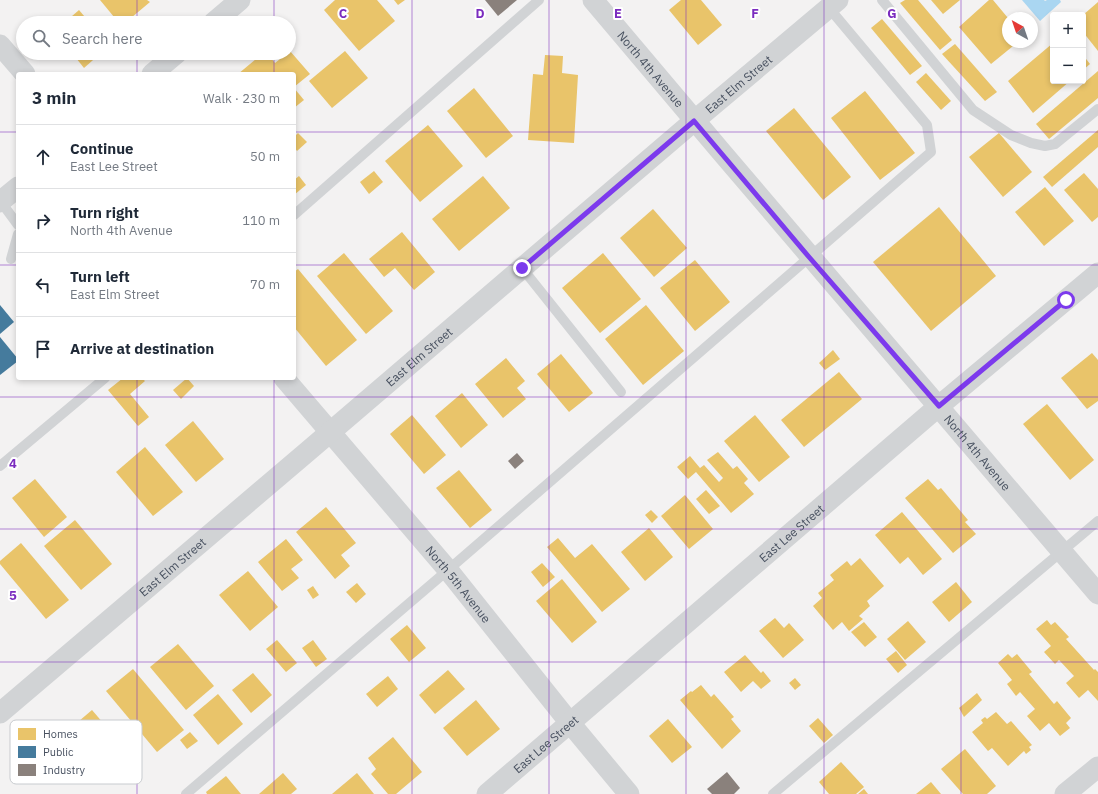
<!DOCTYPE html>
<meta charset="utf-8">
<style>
:root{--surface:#fff;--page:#f6f6f7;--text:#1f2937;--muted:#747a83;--line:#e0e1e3}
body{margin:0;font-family:"IBM Plex Sans",sans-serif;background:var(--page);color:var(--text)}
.controls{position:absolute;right:12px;top:12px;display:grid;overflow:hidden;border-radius:4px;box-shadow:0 2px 6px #0003}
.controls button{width:36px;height:36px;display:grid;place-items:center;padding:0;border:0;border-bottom:1px solid var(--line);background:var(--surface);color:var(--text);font:20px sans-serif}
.compass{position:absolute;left:1002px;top:12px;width:36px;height:36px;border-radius:50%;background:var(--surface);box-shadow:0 2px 6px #0003;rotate:320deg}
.stop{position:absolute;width:12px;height:12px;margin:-9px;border:3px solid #7c3aed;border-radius:50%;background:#fff}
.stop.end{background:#7c3aed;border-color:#fff;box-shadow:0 1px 4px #0008}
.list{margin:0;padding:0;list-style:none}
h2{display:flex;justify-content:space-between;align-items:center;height:52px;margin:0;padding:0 16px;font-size:17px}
h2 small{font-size:13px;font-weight:400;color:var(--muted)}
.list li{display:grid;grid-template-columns:26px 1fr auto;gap:12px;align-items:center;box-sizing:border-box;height:64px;padding:0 16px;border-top:1px solid var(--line)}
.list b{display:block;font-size:15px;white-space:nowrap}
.list p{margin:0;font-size:13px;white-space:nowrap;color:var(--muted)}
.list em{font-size:13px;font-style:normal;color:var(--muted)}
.icon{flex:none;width:22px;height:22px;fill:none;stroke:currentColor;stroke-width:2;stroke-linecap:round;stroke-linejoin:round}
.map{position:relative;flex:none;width:1098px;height:794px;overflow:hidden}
.search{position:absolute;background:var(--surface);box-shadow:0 2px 6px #0003;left:16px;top:16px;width:280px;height:44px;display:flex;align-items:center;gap:10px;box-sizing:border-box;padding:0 14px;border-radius:22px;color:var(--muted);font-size:15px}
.panel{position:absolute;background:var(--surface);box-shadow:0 2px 6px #0003;left:16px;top:72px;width:280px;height:308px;border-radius:4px}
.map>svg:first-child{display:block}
.water{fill:#aad6f1}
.homes{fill:#e9c46a}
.public{fill:#457b9d}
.industry{fill:#8a817c}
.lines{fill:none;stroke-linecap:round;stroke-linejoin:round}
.service{stroke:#d1d3d5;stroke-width:10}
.minor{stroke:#d1d3d5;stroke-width:21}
.route{stroke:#7c3aed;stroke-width:5}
.grid{fill:none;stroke:#7b2cbf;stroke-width:1;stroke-opacity:0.55}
.labels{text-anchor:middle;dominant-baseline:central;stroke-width:4;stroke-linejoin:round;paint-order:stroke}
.street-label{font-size:12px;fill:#485160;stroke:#fff}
.key{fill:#fff;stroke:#c8cbcf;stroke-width:1}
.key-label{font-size:11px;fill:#485160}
.grid-label{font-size:13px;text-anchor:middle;font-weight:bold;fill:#7b2cbf;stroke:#fff;stroke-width:4;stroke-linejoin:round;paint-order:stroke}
</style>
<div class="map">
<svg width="1098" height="794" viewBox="0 0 1098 794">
<rect width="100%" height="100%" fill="#f3f2f2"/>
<polygon class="water" points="1022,0 1044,0 1045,1 1047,0 1060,0 1061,2 1040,21"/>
<g class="homes">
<polygon points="100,0 147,0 150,2 125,23 119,23"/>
<polygon points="335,0 377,0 395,21 359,51 324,10"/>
<polygon points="394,0 405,0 398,5"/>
<polygon points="681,0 701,0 722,25 698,45 669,10"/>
<polygon points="905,0 918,0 952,40 940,50 900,3"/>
<polygon points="931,0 960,0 943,14"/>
<polygon points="989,0 993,0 1008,18 1008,42 1018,42 991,64 959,27"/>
<polygon points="1098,2 1098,51 1083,32 1083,15"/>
<polygon points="79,10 90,23 64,23"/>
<polygon points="882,19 922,66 910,75 871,28"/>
<polygon points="1053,43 1053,81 1070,81 1033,113 1008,81"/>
<polygon points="955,44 997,92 985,101 942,54"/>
<polygon points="290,51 310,74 294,87 294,74 238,74 263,53 267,53 275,63"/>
<polygon points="345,51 368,78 332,108 309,81"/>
<polygon points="72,53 101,53 84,68"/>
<polygon points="545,55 563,56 562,73 578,75 574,143 528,140 533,74 543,75"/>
<polygon points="1083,55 1090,64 1083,70"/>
<polygon points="1098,71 1098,98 1049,139 1036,124"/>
<polygon points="926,73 951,101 941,110 916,82"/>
<polygon points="294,88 304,100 294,108"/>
<polygon points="474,88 513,136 486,158 447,111"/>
<polygon points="865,91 915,153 880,180 831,118"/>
<polygon points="794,108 851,177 823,200 766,131"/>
<polygon points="428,125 463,166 420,202 385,161"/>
<polygon points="1098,130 1098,147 1052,187 1043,177"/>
<polygon points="298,133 307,142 297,151 294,147 294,137"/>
<polygon points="999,133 1032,172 1003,197 969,157"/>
<polygon points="374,171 383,182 369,194 360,182"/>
<polygon points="1084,173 1098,189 1098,217 1092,222 1064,190"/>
<polygon points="299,176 306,185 294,195 294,180"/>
<polygon points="483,176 510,208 459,251 432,219"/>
<polygon points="1045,187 1074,221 1044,246 1015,212"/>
<polygon points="939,207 996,276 931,331 873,262"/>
<polygon points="653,209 687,248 654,277 620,238"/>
<polygon points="402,232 435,272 414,290 395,268 384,277 369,259"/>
<polygon points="344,253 393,311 366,334 317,276"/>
<polygon points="603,253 641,299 600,333 562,288"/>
<polygon points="695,260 730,302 695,331 660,288"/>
<polygon points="298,269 357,340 326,366 294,327 294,272"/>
<polygon points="646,305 684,351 643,385 605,339"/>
<polygon points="833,350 840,359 825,370 819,363"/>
<polygon points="1092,353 1098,360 1098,401 1087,409 1061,378"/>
<polygon points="561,354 593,393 569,412 537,374"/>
<polygon points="506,358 525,381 517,388 526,399 503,418 475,384"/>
<polygon points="839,372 862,399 804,447 781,420"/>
<polygon points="123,378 142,378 145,381 130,394 149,417 138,426 108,390"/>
<polygon points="187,378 194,386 181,399 173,390"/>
<polygon points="462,393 488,425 461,448 435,416"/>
<polygon points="1047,404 1094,460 1070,480 1023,424"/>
<polygon points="412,415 446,455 424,474 390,434"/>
<polygon points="755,415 790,457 759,482 724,441"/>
<polygon points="193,421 224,459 196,482 165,445"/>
<polygon points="145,447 183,492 153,516 116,472"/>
<polygon points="718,452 733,469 737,466 748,479 744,483 754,494 731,513 696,472 688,479 677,467 690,456 700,468 704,465 719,482 723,478 707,460"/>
<polygon points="459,470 492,510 470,528 436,488"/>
<polygon points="35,479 67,517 44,537 12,498"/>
<polygon points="928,479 938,490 941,488 968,520 965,522 976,534 953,553 905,498"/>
<polygon points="706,490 720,506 709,514 696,499"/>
<polygon points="685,495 713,529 689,549 661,516"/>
<polygon points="326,507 356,543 341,555 350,566 335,579 296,532"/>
<polygon points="651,510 658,517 652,523 645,515"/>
<polygon points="902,512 942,559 923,575 908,557 900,564 875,535"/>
<polygon points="75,520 112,564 81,590 44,546"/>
<polygon points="649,528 673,557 645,581 621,552"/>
<polygon points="558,538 575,558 592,544 630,589 602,612 547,547"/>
<polygon points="286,539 303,560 291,569 299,578 282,591 258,562"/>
<polygon points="21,543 69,600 46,619 0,564 0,561"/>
<polygon points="860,558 884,586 867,601 870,606 859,616 863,619 849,631 842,622 833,630 813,606 822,598 818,593 834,580 830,575 847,561 851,566"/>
<polygon points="542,563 555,577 543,587 531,572"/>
<polygon points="248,571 278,607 250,631 219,595"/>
<polygon points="562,579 597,622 572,643 536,601"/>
<polygon points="956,582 972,602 949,622 932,602"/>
<polygon points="357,583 366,594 356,603 346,592"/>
<polygon points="313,586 319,595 313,599 307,590"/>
<polygon points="775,618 784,628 789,623 804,640 783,658 759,631"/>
<polygon points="1047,620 1051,625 1055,622 1069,637 1066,639 1094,670 1095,669 1098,672 1098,701 1088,690 1079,698 1066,683 1074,676 1059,660 1055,664 1044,652 1051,646 1036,629"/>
<polygon points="908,621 926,642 905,660 887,639"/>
<polygon points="864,622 877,637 865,647 851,632"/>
<polygon points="407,625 426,648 409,662 390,639"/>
<polygon points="277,640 297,663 286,672 266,649"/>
<polygon points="313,640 327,659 316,667 302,648"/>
<polygon points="178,644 214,686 186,710 150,667"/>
<polygon points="896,651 907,665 898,673 886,659"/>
<polygon points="1008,654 1012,658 1017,654 1032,672 1029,674 1054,704 1057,701 1071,718 1066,723 1070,728 1060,736 1049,723 1040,731 1027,716 1035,709 1020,692 1016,696 1007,684 1012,680 998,663"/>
<polygon points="745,655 761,673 763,671 771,681 761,689 753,681 741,692 724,672"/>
<polygon points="133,669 184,730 157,752 106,691"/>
<polygon points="448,670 465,689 435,714 419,695"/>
<polygon points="253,673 272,695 251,713 232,690"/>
<polygon points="388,676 398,689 377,707 366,694"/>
<polygon points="795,678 801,685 795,690 789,683"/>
<polygon points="701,685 711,697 714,694 734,717 731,719 741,731 722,749 680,700 691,691 692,692"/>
<polygon points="977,693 982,700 964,717 959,708"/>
<polygon points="218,694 243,724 218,745 193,715"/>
<polygon points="476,700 500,729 467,756 443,728"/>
<polygon points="92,710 110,731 90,748 72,727"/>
<polygon points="996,712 1007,724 1011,721 1032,745 1029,747 1031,750 1026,754 1024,751 1008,766 992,748 988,751 972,732 983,723 981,720 985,717 987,719"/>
<polygon points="818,718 833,735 824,743 809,726"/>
<polygon points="668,719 692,747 672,763 649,736"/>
<polygon points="190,732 198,741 187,749 180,740"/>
<polygon points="393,737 422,772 396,794 388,794 371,774 376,769 368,758"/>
<polygon points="965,749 996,786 987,794 963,794 941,769"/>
<polygon points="841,762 864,787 856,794 829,794 819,782"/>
<polygon points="283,773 297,789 291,794 259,794"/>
<polygon points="357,773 374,794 332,794"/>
<polygon points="226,776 241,794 207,794 206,792"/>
<polygon points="931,782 941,794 916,794"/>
<polygon points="864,789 868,794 858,794"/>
</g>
<g class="public">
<polygon points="0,305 14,322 0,334"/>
<polygon points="0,337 18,359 18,361 0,375"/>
</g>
<g class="industry">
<polygon points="485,0 517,0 498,16"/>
<polygon points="517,453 524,461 515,469 508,461"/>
<polygon points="727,772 740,788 734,794 712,794 707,789"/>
</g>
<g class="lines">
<g class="service">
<polyline points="882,0 973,110 1011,135 1031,143 1045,146 1055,144 1098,109"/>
<polyline points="1,202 18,225"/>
<polyline points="294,215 539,0"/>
<polyline points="11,259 18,234"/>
<polyline points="522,268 621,392"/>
<polyline points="0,466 105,378"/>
<polyline points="186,794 448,570 931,152 927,125 829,8"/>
<polyline points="773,794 1098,521"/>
</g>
<g class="minor">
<path id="s1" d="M593,0C760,199 930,395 1098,594"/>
<polyline points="213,23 240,0"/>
<polyline points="0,45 25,74"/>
<polyline points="152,74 177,53"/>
<polyline points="0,202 18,187"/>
<path id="s2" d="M284,378L448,570L570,723L629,794"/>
<path id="s3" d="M0,713L307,452L694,121L838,0"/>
<path id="s4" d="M487,794L939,406L1098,273"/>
<polyline points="1065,794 1098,767"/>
</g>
</g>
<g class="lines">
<polyline class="route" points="522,268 694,121 809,257 939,406 1066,300"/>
</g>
<path class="grid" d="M137,0V23M274,0V23M412,0V794M549,0V794M686,0V794M824,0V794M961,0V794M137,53V74M274,53V74M0,132H18M294,132H1098M0,265H18M294,265H1098M137,378V794M274,378V794M0,397H1098M0,529H1098M0,662H1098"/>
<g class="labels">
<g class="street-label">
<text stroke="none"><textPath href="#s1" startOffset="90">North 4th Avenue</textPath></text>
<text stroke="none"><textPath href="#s3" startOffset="970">East Elm Street</textPath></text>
<text stroke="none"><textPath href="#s3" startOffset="550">East Elm Street</textPath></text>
<text stroke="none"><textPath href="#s1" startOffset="594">North 4th Avenue</textPath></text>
<text stroke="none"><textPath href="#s4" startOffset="401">East Lee Street</textPath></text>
<text stroke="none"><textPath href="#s3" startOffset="226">East Elm Street</textPath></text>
<text stroke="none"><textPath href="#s2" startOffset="270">North 5th Avenue</textPath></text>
<text stroke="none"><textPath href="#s4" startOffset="77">East Lee Street</textPath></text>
</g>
</g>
<rect x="10" y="720" width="132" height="64" rx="6" class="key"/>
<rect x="18" y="728" width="18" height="12" fill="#e9c46a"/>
<rect x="18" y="746" width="18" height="12" fill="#457b9d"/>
<rect x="18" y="764" width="18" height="12" fill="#8a817c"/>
<g class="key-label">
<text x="43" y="738">Homes</text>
<text x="43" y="756">Public</text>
<text x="43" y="774">Industry</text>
</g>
<g class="grid-label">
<text x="343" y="18">C</text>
<text x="480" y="18">D</text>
<text x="618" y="18">E</text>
<text x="755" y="18">F</text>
<text x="892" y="18">G</text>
<text x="13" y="468">4</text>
<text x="13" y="600">5</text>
</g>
</svg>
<div class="controls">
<button>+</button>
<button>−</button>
</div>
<svg class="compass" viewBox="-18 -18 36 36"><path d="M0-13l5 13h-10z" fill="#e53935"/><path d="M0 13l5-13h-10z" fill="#747a83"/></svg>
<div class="stop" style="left:1066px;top:300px"></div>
<div class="stop end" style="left:522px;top:268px"></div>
<div class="search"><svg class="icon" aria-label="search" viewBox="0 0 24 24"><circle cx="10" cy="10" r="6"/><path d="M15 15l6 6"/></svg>Search here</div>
<section class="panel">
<h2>3 min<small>Walk · 230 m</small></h2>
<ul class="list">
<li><svg class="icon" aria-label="ahead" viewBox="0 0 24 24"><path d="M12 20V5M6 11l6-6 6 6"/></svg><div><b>Continue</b><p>East Lee Street</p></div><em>50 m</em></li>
<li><svg class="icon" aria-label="right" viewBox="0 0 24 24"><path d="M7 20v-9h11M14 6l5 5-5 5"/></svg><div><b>Turn right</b><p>North 4th Avenue</p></div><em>110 m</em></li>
<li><svg class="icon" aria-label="left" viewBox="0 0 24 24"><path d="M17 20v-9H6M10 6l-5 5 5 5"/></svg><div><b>Turn left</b><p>East Elm Street</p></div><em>70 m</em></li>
<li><svg class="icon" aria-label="arrive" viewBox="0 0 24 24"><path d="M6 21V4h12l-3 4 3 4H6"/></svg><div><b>Arrive at destination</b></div></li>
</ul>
</section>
</div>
